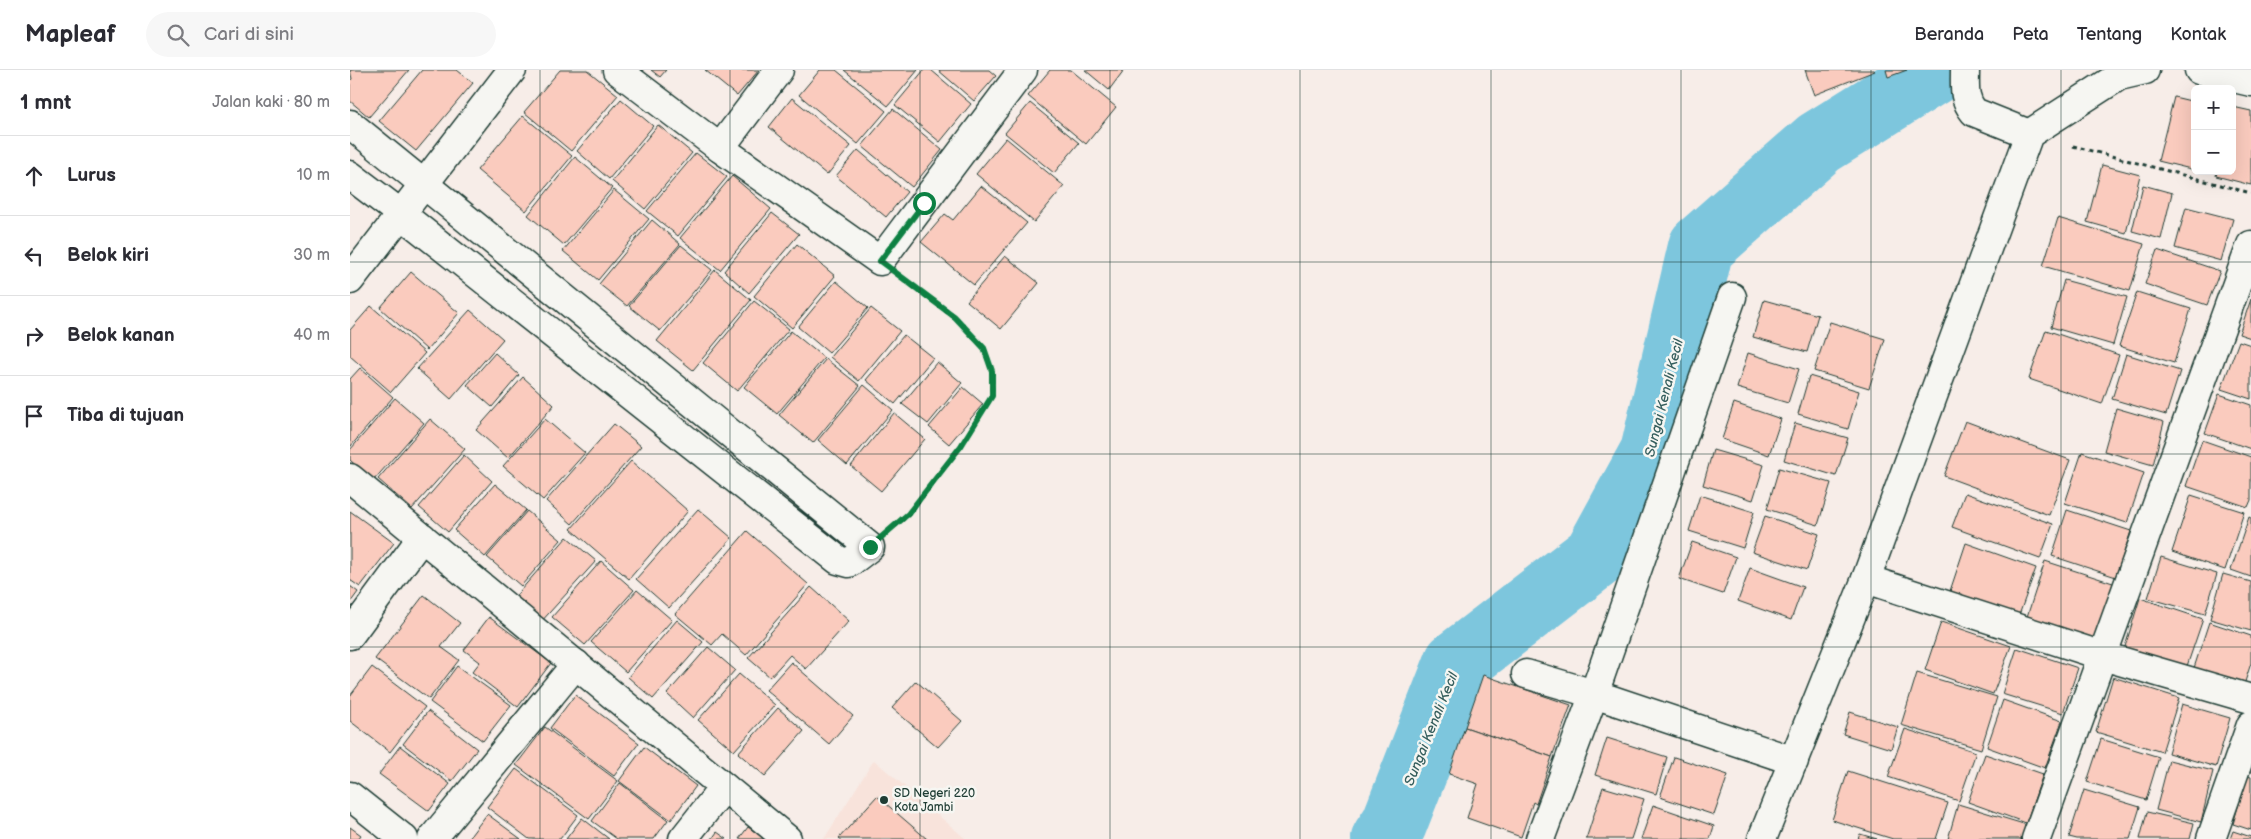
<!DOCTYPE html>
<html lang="id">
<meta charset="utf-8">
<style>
:root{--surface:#fff;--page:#f7f7f7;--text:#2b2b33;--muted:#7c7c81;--line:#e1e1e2}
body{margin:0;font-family:"Balsamiq Sans",sans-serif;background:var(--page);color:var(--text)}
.controls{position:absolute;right:15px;top:15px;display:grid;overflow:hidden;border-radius:8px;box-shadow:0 5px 20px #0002}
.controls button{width:45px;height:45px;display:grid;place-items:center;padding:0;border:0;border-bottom:1px solid var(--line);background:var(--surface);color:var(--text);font:25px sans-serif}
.stop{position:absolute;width:15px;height:15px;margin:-11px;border:4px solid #0b8043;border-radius:50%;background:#fff}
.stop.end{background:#0b8043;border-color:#fff;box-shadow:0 1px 5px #0008}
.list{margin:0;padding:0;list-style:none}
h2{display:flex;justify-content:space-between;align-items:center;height:65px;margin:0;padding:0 20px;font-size:21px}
h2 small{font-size:16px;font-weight:400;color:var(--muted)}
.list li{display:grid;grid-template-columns:32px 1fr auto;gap:15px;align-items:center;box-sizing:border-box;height:80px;padding:0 20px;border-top:1px solid var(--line)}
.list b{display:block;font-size:19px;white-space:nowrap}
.list em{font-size:16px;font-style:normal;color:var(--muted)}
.icon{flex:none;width:28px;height:28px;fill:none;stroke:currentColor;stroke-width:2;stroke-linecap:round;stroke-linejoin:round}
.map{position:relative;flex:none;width:1901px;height:769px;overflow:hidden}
header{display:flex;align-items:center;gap:30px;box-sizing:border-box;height:70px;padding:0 25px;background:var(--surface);border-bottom:1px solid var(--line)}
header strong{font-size:24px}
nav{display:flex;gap:28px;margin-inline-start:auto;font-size:18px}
.search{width:350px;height:45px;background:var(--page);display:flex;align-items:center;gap:12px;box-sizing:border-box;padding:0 18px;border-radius:28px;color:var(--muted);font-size:19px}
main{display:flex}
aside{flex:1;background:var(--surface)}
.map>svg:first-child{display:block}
.built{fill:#f8e3db}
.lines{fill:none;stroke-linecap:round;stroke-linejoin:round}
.river{stroke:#7dc6dd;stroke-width:66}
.building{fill:#facbbe;stroke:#1f3d34}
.minor-casing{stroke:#1f3d34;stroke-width:31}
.path{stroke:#1f3d34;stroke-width:3;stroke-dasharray:4 4;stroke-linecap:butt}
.minor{stroke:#f6f6f2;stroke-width:28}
.route{stroke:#0b8043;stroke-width:6}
.grid{fill:none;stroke:#1f3d34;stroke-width:1;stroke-opacity:0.55}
.poi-dot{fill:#1f3d34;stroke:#f6f6f2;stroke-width:2}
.labels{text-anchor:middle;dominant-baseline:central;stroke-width:5;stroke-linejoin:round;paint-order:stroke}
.poi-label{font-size:12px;fill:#1f3d34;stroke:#f6f6f2;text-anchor:start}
.water-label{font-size:14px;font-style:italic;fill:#365f5e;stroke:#f6f6f2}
</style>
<header>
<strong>Mapleaf</strong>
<div class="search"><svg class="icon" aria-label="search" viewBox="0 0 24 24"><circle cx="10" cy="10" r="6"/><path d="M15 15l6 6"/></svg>Cari di sini</div>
<nav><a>Beranda</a><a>Peta</a><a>Tentang</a><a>Kontak</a></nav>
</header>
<main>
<aside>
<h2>1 mnt<small>Jalan kaki · 80 m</small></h2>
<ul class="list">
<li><svg class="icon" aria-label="ahead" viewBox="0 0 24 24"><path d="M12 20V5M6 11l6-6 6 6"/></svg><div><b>Lurus</b></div><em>10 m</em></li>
<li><svg class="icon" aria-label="left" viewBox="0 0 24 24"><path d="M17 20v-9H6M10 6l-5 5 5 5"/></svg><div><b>Belok kiri</b></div><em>30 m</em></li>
<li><svg class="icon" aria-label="right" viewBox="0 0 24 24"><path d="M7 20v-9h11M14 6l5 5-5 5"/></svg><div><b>Belok kanan</b></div><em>40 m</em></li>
<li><svg class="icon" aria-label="arrive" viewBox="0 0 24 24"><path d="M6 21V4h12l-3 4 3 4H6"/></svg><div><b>Tiba di tujuan</b></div></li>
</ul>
</aside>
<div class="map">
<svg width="1901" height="769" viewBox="0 0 1901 769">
<rect width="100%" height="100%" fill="#f7ede8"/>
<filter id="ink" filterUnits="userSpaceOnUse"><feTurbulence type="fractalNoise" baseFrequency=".02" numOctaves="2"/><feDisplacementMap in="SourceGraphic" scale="10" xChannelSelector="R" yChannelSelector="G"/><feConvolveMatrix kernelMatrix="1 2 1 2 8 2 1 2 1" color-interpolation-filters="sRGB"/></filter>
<g filter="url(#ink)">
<polygon class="built" points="524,690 616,769 474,769"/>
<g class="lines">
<polyline class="river" points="1034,769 1044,754 1107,593 1246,486 1303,382 1351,177 1469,73 1586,0"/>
</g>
<g class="building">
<polygon points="0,0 59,0 19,47 0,31 0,11 2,9"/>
<polygon points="72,0 107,0 123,13 66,81 29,51"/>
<polygon points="210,0 237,0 268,25 221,81 174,42"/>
<polygon points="301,0 316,0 310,7"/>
<polygon points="355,0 409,0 387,26"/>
<polygon points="470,0 486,0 536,41 508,74 449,25"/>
<polygon points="494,0 568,0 538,36"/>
<polygon points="574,0 581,0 621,34 590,72 545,35"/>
<polygon points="588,0 639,0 646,6 624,31"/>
<polygon points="700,0 721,0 766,37 736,74 678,26"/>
<polygon points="735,0 774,0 759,20"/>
<polygon points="1455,0 1524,0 1525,1 1464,25"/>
<polygon points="1536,0 1557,0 1538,7"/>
<polygon points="1824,27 1845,32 1845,100 1808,91"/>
<polygon points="442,28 501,76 477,105 419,57"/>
<polygon points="271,29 303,56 259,109 227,81"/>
<polygon points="680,33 729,73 704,103 655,63"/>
<polygon points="1883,37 1901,41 1901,115 1866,106 1867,101 1882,101"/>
<polygon points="543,39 592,80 562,117 512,76"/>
<polygon points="173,46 222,86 176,141 127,100"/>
<polygon points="308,55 342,83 295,139 262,111"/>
<polygon points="656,68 714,116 684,152 626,104"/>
<polygon points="508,80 557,122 536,147 486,106"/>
<polygon points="346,83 377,107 328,166 297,141"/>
<polygon points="225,87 262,118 214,175 178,145"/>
<polygon points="1752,95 1790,105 1776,163 1737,152"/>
<polygon points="382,106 421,139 370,200 330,168"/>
<polygon points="1793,115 1822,123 1811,169 1782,161"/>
<polygon points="631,116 677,153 624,215 571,172 595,144 603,150"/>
<polygon points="264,120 299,149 248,210 213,181"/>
<polygon points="1836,137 1883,149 1871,191 1825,178"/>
<polygon points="422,143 449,164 399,223 374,201"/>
<polygon points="1708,148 1794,174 1780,221 1693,196"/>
<polygon points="302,150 330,174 277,236 249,214"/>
<polygon points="447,174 485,206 442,258 404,226"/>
<polygon points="331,175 362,200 310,261 279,236"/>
<polygon points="1807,180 1870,201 1857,235 1795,214"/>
<polygon points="655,186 689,213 651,259 617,231"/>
<polygon points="365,200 401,230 343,300 307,271"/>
<polygon points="61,202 109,243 77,280 30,238"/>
<polygon points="1714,210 1777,227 1763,275 1701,257"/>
<polygon points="486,211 518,238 479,283 448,257"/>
<polygon points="1787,222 1841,239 1824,293 1769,276"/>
<polygon points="1901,229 1901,268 1889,264"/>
<polygon points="1414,230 1468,245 1457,282 1403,267"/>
<polygon points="404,231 439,259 387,321 353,293"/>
<polygon points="21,236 75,283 41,322 0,286 0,260"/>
<polygon points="521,238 550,261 509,311 480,287"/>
<polygon points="120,240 153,269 101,329 67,299"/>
<polygon points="1480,252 1535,269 1519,318 1464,301"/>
<polygon points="1696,260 1769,285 1752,334 1679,309"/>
<polygon points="441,261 474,288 427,344 394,317"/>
<polygon points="554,265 583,288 545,334 516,310"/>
<polygon points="1889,271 1901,275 1901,329 1871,319"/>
<polygon points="145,283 169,305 142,337 117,315"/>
<polygon points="1398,283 1449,299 1438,333 1387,318"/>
<polygon points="1776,284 1830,301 1816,345 1762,329"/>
<polygon points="476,289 510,316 463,373 429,345"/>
<polygon points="587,292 612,313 578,354 552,334"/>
<polygon points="10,298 43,327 0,377 0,309"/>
<polygon points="1459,306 1509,321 1498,359 1448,344"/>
<polygon points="173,307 204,335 158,388 126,360"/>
<polygon points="514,315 543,340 497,395 468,370"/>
<polygon points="613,317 633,334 599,374 579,357"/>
<polygon points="1869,324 1901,335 1901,379 1855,363"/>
<polygon points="45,328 74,353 23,411 0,390 0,380"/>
<polygon points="1384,333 1431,349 1419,385 1372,369"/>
<polygon points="1766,338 1814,352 1803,395 1754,381"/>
<polygon points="544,343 575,369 531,421 501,396"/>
<polygon points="80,349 115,379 62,439 28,409"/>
<polygon points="195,349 235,383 193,430 153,396"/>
<polygon points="1615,351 1720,390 1699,445 1594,406"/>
<polygon points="1445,353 1498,368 1486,406 1434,390"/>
<polygon points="264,354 291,376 222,454 196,431"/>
<polygon points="1852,370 1901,387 1901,430 1898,437 1836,416"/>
<polygon points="1363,380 1414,395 1403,430 1353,415"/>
<polygon points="1732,382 1794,403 1777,453 1715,433"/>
<polygon points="114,385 142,411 98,462 69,437"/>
<polygon points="281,391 338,441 279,509 221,459"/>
<polygon points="1429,398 1481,413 1468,455 1417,439"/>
<polygon points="145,414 176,440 135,487 104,460"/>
<polygon points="1615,423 1703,454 1690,489 1602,457"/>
<polygon points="1350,425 1404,442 1393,478 1339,461"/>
<polygon points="1841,425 1894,442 1875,500 1822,482"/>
<polygon points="348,439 382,468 319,538 286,509"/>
<polygon points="1717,440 1781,461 1766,507 1702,486"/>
<polygon points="0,441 44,473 10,517 0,510"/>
<polygon points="177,441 211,470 171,516 137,487"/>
<polygon points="1415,446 1469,464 1457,500 1402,482"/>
<polygon points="1899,447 1901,448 1901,507 1881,500"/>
<polygon points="397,461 458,514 396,585 372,564 362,575 325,544"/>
<polygon points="217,467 246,491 190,553 163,529"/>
<polygon points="1342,472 1386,487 1373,524 1329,509"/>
<polygon points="1616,473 1686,498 1668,548 1599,524"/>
<polygon points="1811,487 1867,504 1855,544 1798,528"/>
<polygon points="251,491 284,520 235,575 202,547"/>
<polygon points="1695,491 1769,515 1750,577 1675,553"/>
<polygon points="1400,498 1453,517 1441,550 1388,531"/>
<polygon points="1873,504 1901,512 1901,561 1860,549"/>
<polygon points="0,516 8,522 0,533"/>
<polygon points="461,517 499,551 456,599 440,585 420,607 398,588"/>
<polygon points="287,520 322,550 276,602 241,572"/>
<polygon points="74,525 110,553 91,577 109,590 79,629 25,589"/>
<polygon points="1790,528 1853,549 1836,599 1774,580"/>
<polygon points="139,547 201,593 168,637 122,602 130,592 114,580"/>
<polygon points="327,550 353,572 303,629 278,607"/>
<polygon points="1591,552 1661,576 1643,624 1575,600"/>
<polygon points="1859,552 1901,566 1901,593 1893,618 1843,601"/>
<polygon points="358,577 385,600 343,648 317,624"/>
<polygon points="1667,578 1728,598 1713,643 1652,624"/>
<polygon points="441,592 503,646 479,674 416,620"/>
<polygon points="107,596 161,635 133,671 80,632"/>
<polygon points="22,597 75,637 40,682 0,651 0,626"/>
<polygon points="1567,603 1647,627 1631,679 1551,655"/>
<polygon points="389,604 425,635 384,681 348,650"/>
<polygon points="1133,605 1221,635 1202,687 1115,657"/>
<polygon points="1763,607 1829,628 1812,682 1746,662"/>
<polygon points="566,611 612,651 588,677 542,638"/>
<polygon points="225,625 289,673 264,706 200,658"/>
<polygon points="1653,630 1712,651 1695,698 1637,677"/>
<polygon points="1832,634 1880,648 1866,697 1818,683"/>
<polygon points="428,638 454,661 415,706 388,683"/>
<polygon points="78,641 127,679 102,711 53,674"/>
<polygon points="1500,642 1548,657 1541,679 1493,664"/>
<polygon points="195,657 268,711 239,749 166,695"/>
<polygon points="1115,657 1202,687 1186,734 1183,732 1171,767 1117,748 1128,714 1099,704"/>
<polygon points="1555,659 1626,682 1609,731 1538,707"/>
<polygon points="1257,668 1317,687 1306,724 1245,705"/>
<polygon points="1751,669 1809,687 1796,730 1737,712"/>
<polygon points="50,676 100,714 79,741 29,704"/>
<polygon points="294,677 346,716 321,750 269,711"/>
<polygon points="1635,684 1693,704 1676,753 1618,732"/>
<polygon points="1324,687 1378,705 1364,745 1310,727"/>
<polygon points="1819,690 1863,701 1851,752 1806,740"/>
<polygon points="166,699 228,745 210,769 179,769 137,737"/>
<polygon points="1498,701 1598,733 1586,769 1543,769 1482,750"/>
<polygon points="1897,706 1901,707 1901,760 1883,754"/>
<polygon points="270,713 318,750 304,769 267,769 242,751"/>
<polygon points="1253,717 1294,729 1281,769 1236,769"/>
<polygon points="1734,720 1790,737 1780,769 1727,769 1719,767"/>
<polygon points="527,726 577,769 490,769 489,768"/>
<polygon points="1608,734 1677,755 1673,769 1598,769"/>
<polygon points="1303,735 1364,756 1360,769 1291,769"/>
<polygon points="1797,742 1844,753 1840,769 1790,769"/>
<polygon points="137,744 171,769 118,769"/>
<polygon points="232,748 259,769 216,769"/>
<polygon points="0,757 11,765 8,769 0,769"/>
<polygon points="398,757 415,769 389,769"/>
<polygon points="1883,761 1901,767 1901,769 1880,769"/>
<polygon points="367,762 377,769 362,769"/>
<polygon points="1510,764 1527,769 1508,769"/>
</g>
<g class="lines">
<g class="minor-casing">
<g id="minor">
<polyline points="267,0 370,78 530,191 673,0"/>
<path d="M1615,0C1615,16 1613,29 1624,42L1679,64"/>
<polyline points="1849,0 1901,12"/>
<polyline points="0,54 520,477 499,493 488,490 51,144 0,105"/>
<polyline points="370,78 429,0"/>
<polyline points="0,210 162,0"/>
<polyline points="0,408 437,769"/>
<polyline points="1516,509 1753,586 1901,629"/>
<polyline points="0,565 72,467"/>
<polyline points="1176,604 1244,624 1444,691"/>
<polyline points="0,726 54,769"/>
<polyline points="82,769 226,594"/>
<polyline points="333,769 374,717"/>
<polyline points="1190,769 1244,624 1382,227"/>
<polyline points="1412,769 1516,509 1679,64 1769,6 1795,0"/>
<polyline points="1686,769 1901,175"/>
<polyline points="1861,769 1901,655"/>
</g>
</g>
<g class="path">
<polyline points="1723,76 1901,123"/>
<polyline points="545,456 559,444 611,376 642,326 642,301 634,278 605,247 556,211"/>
</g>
<use href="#minor" class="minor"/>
</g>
</g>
<g class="lines" filter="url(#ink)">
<polyline class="route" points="520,477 558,444 611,376 642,326 642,301 634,278 605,247 530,191 574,133"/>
</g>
<path class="grid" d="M190,0V769M380,0V769M570,0V769M760,0V769M950,0V769M1141,0V769M1331,0V769M1521,0V769M1711,0V769M0,192H1901M0,384H1901M0,577H1901"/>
<circle class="poi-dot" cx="534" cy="730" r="5"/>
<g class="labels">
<g class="poi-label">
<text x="544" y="723">SD Negeri 220<tspan x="544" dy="14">Kota Jambi</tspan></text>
</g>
<g class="water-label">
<text transform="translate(1314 328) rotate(-76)">Sungai Kenali Kecil</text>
<text transform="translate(1081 659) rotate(-68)">Sungai Kenali Kecil</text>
</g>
</g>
</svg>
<div class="controls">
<button>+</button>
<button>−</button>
</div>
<div class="stop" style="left:574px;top:133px"></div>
<div class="stop end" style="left:520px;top:477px"></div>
</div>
</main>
